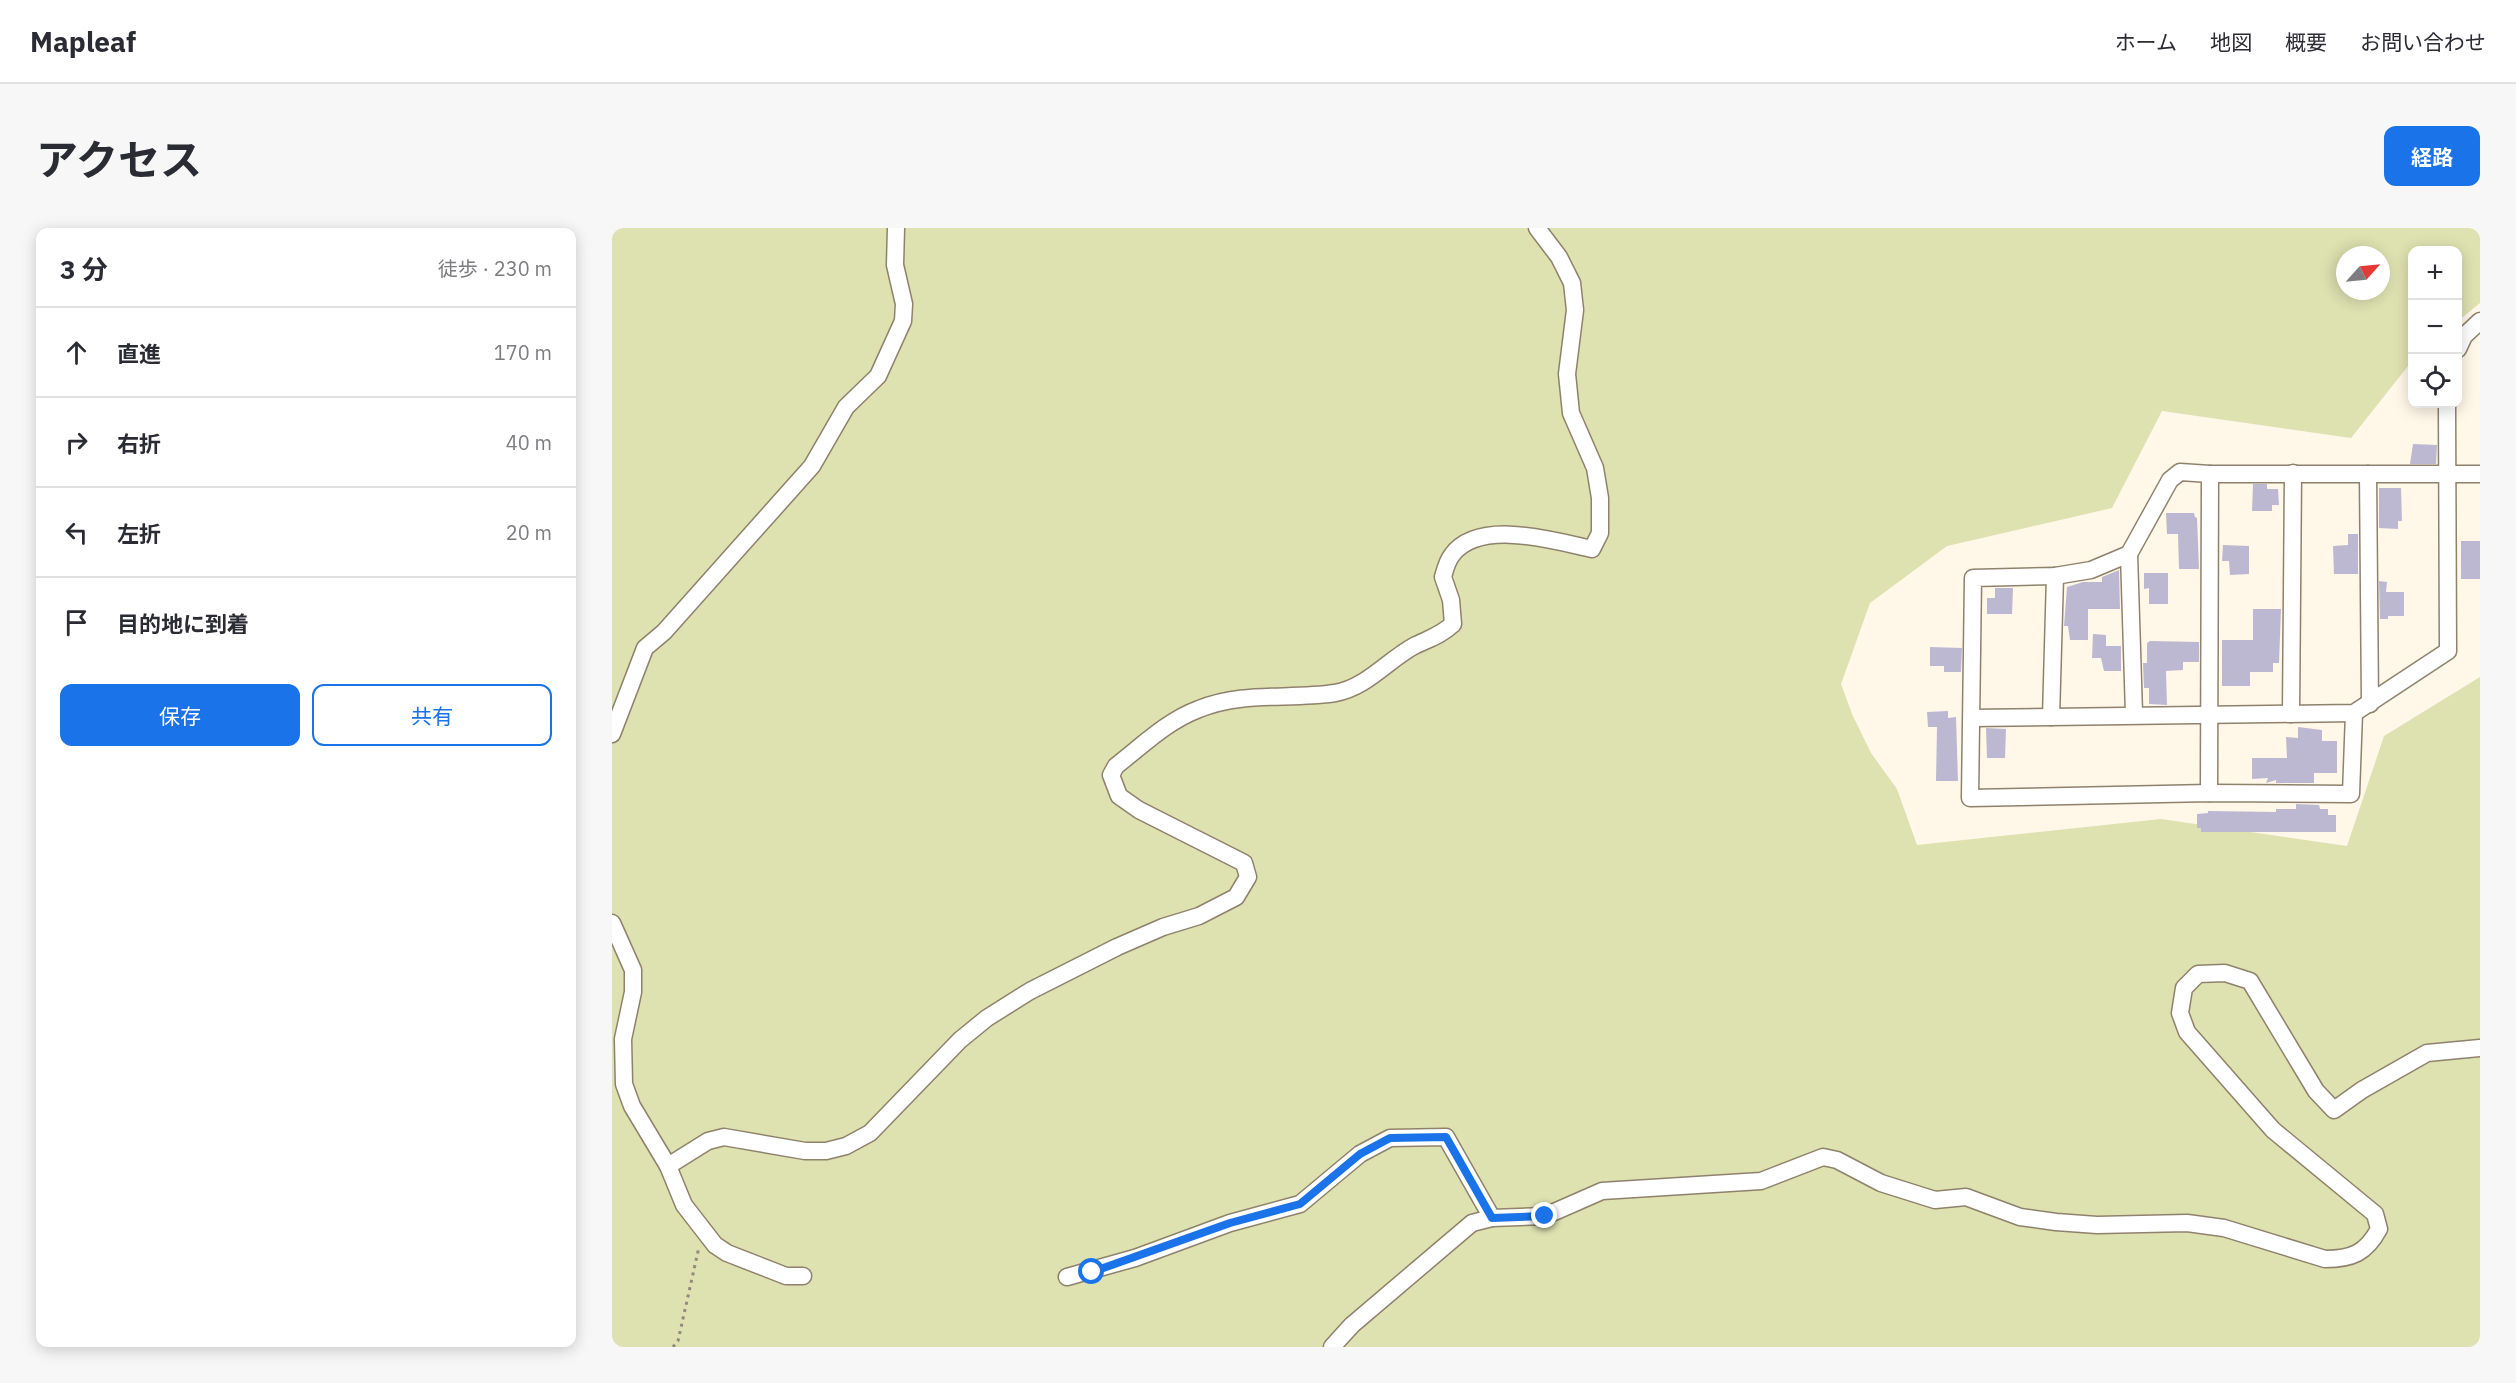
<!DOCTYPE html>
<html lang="ja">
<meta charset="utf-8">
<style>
:root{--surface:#fff;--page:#f7f7f7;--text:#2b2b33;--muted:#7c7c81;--line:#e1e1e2;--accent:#1a73e8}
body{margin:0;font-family:"IBM Plex Sans","Noto Sans JP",sans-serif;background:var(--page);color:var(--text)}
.controls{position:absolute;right:18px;top:18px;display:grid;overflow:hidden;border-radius:12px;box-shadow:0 3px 15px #0003}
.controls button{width:54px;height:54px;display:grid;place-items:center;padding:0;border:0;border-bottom:2px solid var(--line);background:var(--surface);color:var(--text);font:30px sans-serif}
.compass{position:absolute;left:1724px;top:18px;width:54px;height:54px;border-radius:50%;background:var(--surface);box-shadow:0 3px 15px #0003;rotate:63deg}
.stop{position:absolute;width:18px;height:18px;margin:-14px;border:4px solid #1a73e8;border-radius:50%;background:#fff}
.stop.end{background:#1a73e8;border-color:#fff;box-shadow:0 2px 6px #0008}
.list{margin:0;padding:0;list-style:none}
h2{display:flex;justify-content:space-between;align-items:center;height:78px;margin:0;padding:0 24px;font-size:26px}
h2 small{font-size:20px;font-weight:400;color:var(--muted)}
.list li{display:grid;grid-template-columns:39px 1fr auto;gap:18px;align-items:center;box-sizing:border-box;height:90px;padding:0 24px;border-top:2px solid var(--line)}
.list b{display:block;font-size:22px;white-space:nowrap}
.list em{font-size:20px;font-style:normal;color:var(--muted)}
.actions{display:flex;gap:12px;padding:18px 24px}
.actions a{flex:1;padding:14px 0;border:2px solid var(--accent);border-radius:12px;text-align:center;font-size:21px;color:var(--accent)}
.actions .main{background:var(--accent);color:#fff}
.icon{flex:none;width:33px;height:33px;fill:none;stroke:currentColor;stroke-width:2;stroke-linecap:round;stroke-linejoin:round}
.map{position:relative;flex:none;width:1868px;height:1119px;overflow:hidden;border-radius:12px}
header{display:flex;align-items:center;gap:36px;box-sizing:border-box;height:84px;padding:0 30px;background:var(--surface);border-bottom:2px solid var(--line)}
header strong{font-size:28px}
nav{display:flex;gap:33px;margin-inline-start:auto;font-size:21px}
.intro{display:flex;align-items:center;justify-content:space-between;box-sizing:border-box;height:144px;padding:0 36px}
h1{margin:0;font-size:42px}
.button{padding:15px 27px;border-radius:12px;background:var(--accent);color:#fff;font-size:21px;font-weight:700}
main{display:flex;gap:36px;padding:0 36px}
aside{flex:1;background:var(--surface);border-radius:12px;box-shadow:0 3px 15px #0003}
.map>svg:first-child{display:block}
.green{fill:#dee1b0;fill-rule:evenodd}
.building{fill:#bdb8d1}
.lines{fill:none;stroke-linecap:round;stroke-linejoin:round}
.minor-casing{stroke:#8f826c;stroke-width:19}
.path{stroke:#90897e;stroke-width:3;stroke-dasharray:3 4.5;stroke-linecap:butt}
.minor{stroke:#fff;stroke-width:16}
.route{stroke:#1a73e8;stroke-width:8}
</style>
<header>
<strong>Mapleaf</strong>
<nav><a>ホーム</a><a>地図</a><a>概要</a><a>お問い合わせ</a></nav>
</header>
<div class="intro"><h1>アクセス</h1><a class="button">経路</a></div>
<main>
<aside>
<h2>3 分<small>徒歩 · 230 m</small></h2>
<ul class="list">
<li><svg class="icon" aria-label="ahead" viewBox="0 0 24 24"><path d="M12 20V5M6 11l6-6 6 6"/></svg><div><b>直進</b></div><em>170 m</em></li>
<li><svg class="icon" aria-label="right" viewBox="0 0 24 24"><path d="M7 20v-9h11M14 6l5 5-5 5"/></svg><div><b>右折</b></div><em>40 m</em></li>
<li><svg class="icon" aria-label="left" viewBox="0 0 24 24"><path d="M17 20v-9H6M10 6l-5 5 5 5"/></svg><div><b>左折</b></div><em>20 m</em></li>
<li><svg class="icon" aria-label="arrive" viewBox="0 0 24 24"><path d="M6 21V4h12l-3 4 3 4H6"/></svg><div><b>目的地に到着</b></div></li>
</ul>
<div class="actions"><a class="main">保存</a><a>共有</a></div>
</aside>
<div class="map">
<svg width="1868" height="1119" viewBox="0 0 1868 1119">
<rect width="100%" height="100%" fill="#fff7e8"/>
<path class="green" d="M0,0H1868V75L1846,93V22H1800V133L1739,210L1550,183L1500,280L1335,318L1258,375L1229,456L1240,486L1259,525L1285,561L1305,617L1549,591L1735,618L1772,508L1868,449V1119H0ZM1733,27H1769V63H1733Z"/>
<g class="building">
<polygon points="1801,216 1825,217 1824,236 1798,236"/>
<polygon points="1641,256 1655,256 1655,261 1666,261 1667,277 1660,277 1660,283 1640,283"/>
<polygon points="1767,260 1789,260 1790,293 1786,293 1786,301 1767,300"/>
<polygon points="1554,285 1582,285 1583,289 1585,290 1587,341 1567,341 1566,306 1555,306"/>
<polygon points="1736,306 1746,306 1746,346 1722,346 1721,318 1736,317"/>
<rect x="1849" y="313" width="19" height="38"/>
<polygon points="1611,317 1637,318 1637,346 1618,347 1617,333 1610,333"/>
<polygon points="1507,342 1508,381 1476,381 1476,412 1458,412 1456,398 1452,398 1455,359 1471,354 1490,354 1490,349"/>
<polygon points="1532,345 1556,345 1556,376 1537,376 1537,360 1532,361"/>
<polygon points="1767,353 1775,354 1774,364 1792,364 1792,388 1776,388 1776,391 1768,391"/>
<polygon points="1383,360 1401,360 1400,386 1375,386 1375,370 1383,370"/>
<polygon points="1641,381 1669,381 1667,435 1661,435 1661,444 1638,444 1638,458 1610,458 1610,412 1641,412"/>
<polygon points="1481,406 1494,407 1494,418 1509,418 1509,443 1492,443 1489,430 1480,430"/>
<polygon points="1538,413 1587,414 1587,434 1571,434 1571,442 1554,443 1555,477 1537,476 1537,460 1532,460 1531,435 1535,435 1535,415"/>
<polygon points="1318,419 1350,420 1349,444 1332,444 1332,438 1318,438"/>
<polygon points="1336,483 1336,490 1344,489 1346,553 1324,553 1325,499 1316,499 1315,484"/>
<polygon points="1686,499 1710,502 1710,513 1725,513 1725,545 1702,545 1702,555 1664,555 1664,552 1654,555 1656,550 1640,551 1640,530 1675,530 1674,509 1686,510"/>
<polygon points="1374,500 1394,501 1393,530 1375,530"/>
<polygon points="1684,576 1707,577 1708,581 1716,581 1716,587 1724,587 1724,604 1589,604 1589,600 1585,600 1585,586 1596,585 1596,583 1664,584 1664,581 1684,581"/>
</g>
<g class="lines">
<g class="minor-casing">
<g id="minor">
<polyline points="1846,121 1852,108 1868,93"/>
<polyline points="1756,246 1758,476"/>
<polyline points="1517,326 1522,486"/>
<polyline points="1742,485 1739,566 1597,565 1358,570 1361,350 1443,348 1479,342 1517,326 1558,252 1568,244 1598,246 1868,246"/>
<polyline points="1679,486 1681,245"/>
<polyline points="1439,489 1443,348"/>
<polyline points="1360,490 1742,485 1836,423 1835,176"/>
<polyline points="0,506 33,420 52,404 200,238 234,179 266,148 291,93 292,76 283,37 284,0"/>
<polyline points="1597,565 1598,246"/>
<polyline points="0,695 21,742 21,764 11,811 12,856 20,878 56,938 72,977 103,1017 115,1025 174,1048 191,1048"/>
<path d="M56,938L96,913L112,909L193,923H214L234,918L258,905L348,812L375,790L418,763L505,719L551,699L587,688L624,669L636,649L632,635L527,582L507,568L499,547L504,538C531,517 555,493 587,481C631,463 677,472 723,465C754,460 776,432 802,418C816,411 828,408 841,396L839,372L831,349C833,342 835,333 840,327C867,290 943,313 980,321L988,305V270L983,240L959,185L955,146L963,82L960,55L947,29L925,0"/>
<polyline points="455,1049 523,1030 618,995 688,976 748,926 778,910 834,909 880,990"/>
<path d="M720,1119L740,1097L860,995L880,990L933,988L990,963L1149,953L1211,929L1225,932L1269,955L1323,972L1354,969L1408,989L1444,994L1485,997L1575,995L1612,1000L1713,1031C1740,1031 1754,1025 1767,1001L1763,986L1661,902L1575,804L1568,785L1572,760L1586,746L1613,745L1638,753L1704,863L1722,882L1750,862L1815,825L1868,820"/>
</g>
</g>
<polyline class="path" points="61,1119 66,1113 87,1019"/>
<use href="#minor" class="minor"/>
</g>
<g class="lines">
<polyline class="route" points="480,1044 618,995 688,976 748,926 778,910 834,909 880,990 933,988"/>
</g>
</svg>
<div class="controls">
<button>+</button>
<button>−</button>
<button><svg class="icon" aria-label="locate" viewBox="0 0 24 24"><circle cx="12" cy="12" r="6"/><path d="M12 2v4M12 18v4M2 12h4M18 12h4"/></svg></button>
</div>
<svg class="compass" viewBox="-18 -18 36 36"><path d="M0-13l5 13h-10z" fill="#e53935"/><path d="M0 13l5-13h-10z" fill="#7c7c81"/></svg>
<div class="stop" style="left:480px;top:1044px"></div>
<div class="stop end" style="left:933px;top:988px"></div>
</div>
</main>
